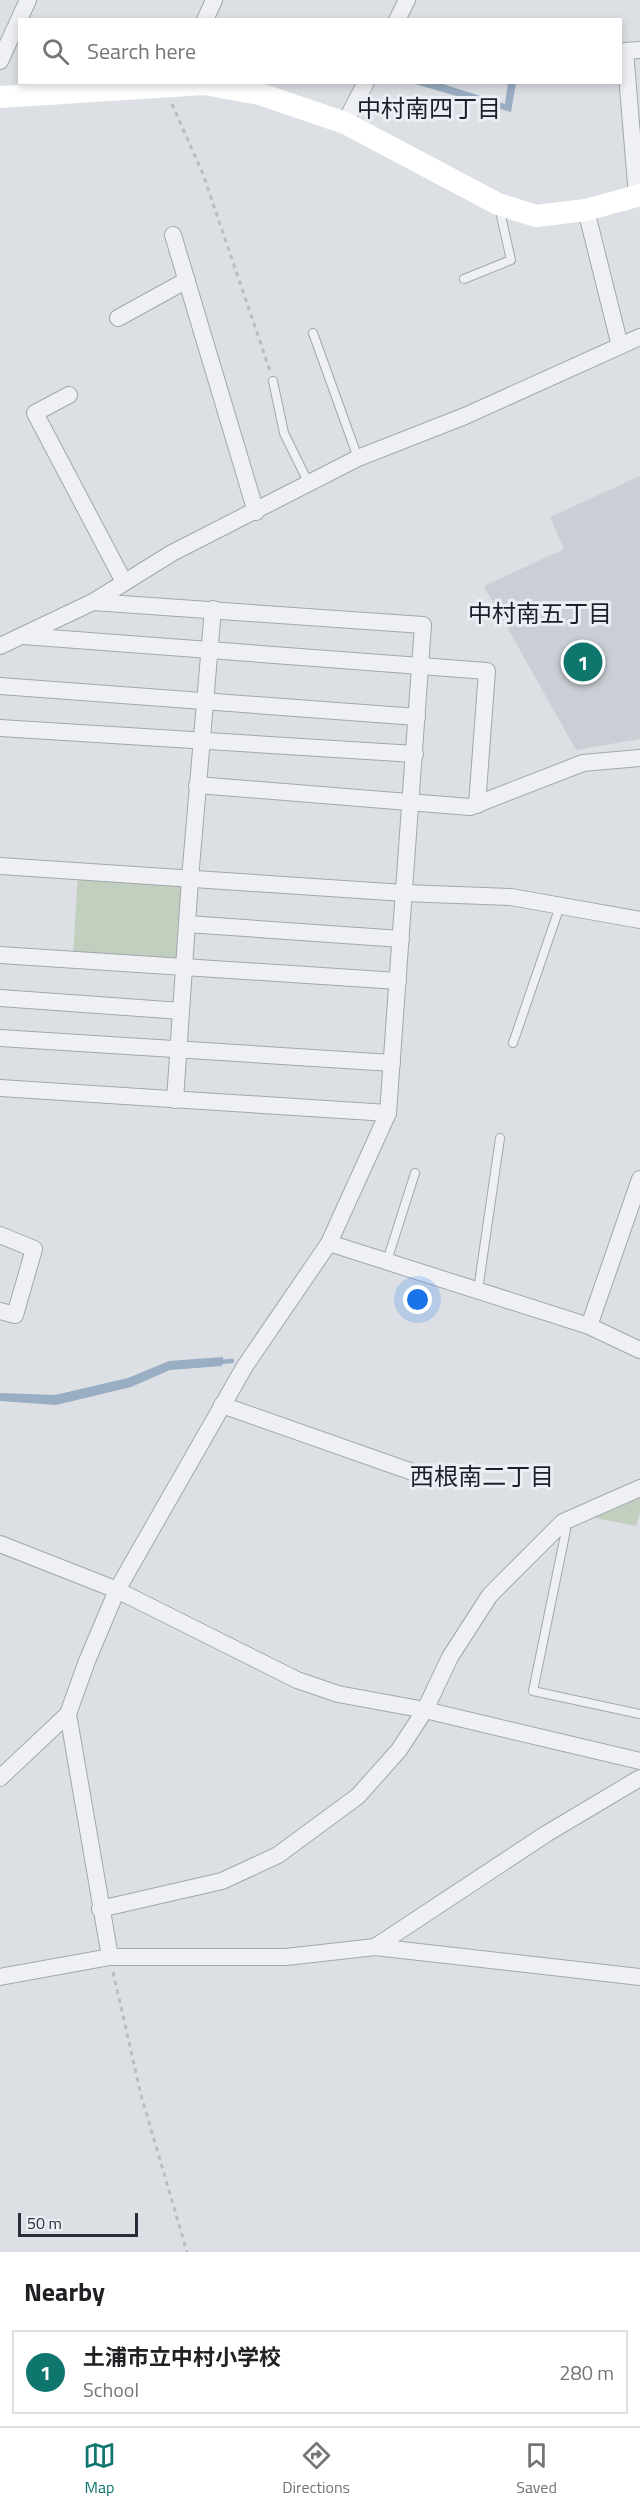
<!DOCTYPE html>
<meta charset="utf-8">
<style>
:root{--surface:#fff;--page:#f6f6f6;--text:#202124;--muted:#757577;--line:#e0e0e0;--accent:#0f766e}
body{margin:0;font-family:"Titillium Web","Noto Sans JP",sans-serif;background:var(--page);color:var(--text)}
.scale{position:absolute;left:18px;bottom:15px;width:120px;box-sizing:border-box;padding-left:6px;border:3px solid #272e3a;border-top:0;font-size:16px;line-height:21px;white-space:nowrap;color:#272e3a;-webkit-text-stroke:4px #ebeef3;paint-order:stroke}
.you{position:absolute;left:418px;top:1300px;width:21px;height:21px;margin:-15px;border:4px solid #fff;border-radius:50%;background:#1a73e8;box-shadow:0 0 0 9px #1a73e833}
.badge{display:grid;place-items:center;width:39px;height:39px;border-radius:50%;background:var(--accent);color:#fff;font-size:20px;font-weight:700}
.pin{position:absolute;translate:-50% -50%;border:3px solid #fff;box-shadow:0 2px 6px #0006}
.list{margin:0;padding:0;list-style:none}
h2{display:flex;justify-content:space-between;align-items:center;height:78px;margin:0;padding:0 24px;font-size:26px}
h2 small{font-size:20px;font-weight:400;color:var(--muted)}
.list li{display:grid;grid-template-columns:39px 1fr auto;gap:18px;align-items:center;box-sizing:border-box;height:84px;margin:0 12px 12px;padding:0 12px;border:2px solid var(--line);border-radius:0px}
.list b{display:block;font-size:22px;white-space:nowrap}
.list p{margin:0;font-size:20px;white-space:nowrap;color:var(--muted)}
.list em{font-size:20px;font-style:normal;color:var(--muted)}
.icon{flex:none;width:33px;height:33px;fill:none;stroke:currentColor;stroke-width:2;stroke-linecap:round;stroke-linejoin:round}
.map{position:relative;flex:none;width:640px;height:2252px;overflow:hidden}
.search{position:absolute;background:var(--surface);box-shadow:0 3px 9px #0003;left:18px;right:18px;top:18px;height:66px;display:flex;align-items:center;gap:15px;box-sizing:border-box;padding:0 21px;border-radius:0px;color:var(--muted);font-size:22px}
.sheet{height:174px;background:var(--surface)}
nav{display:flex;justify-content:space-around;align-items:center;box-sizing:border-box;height:84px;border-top:2px solid var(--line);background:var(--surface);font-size:16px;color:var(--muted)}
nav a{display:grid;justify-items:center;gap:3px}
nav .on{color:var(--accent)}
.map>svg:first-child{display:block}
.built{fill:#cacfd6}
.green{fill:#c2cebe}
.water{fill:#99adc3}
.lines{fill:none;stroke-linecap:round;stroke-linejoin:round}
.stream{stroke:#99adc3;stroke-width:4.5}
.lane-casing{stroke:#a2a7ae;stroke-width:10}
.street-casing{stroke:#a2a7ae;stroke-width:18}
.path{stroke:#babec4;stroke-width:3;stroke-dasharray:4.5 4.5;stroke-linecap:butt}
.lane{stroke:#eef0f4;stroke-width:8}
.street{stroke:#eef0f4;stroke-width:16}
.secondary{stroke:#fff;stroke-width:22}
.labels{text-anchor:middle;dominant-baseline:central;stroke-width:6;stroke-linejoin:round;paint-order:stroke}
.neighbourhood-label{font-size:24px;fill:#191f2b;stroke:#ebeef3}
</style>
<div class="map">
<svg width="640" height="2252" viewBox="0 0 640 2252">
<rect width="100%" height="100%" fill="#dce0e5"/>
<polygon class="built" points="640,476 640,739 576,750 484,586 564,549 550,517"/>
<g class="green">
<polygon points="78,872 186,878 181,963 73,957"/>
<polygon points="640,1496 640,1513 636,1526 585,1516 627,1503"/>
</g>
<g class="water">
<polygon points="412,83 440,83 505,104 508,83 516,83 511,112"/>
<polygon points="223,1357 222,1366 170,1370 131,1387 56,1405 0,1401 0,1393 55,1395 128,1378 169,1361"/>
</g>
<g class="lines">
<polyline class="stream" points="219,1362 232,1361"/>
<g class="lane-casing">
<g id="lane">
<polyline points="464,279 511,260 499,207"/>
<polyline points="313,333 358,458"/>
<polyline points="273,381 284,433 309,484"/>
<polyline points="513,1043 560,906"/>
<polyline points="387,1261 415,1173"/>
<polyline points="478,1290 500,1138"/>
<polyline points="563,1523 566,1530 533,1691 640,1714"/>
</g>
</g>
<g class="street-casing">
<g id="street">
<polyline points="205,20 214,0"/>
<polyline points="397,20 407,0"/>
<polyline points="0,61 28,0"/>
<polyline points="345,123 366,82"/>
<polyline points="637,196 625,51 640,50"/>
<polyline points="586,210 620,346"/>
<polyline points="173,235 256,512"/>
<polyline points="118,318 187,280"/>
<polyline points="69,395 35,413 124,582"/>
<polyline points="23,636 487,671 477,805"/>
<polyline points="0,646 93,602 172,553 358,458 465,416 640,337"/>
<polyline points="0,686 417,717"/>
<polyline points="0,728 415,754"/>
<polyline points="197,785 470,807 583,763 640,758"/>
<polyline points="0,866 404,893 511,897 640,920"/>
<polyline points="187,924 401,939"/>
<polyline points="0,955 398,981"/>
<polyline points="0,998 181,1011"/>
<polyline points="0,1038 392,1063"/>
<polyline points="0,1088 388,1113"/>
<polyline points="175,1100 190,879 213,609"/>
<polyline points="0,1235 34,1249 15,1315 0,1311"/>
<polyline points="329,1243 589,1326 640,1350"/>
<polyline points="589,1326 640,1179"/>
<polyline points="222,1405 421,1475"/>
<polyline points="0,1544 117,1590 297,1680 338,1694 425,1710 640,1761"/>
<polyline points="68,1714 110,1957"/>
<polyline points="0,1778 68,1714 87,1661 117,1590 245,1366 329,1243 388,1113 423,625 93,602"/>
<polyline points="100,1909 222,1881 278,1855 358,1796 399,1750 425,1710 450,1657 490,1595 563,1522 640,1488"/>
<polyline points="375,1947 546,1834 640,1778"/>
<polyline points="0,1977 110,1957 286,1957 375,1947 640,1977"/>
</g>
</g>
<g class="path">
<polyline points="172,104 203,174 270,371"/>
<polyline points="113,1972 141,2095 187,2252"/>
</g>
<use href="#lane" class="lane"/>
<use href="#street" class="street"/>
<polyline class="secondary" points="0,97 204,84 260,94 345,123 498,204 536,216 586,210 640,195"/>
</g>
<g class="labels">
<g class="neighbourhood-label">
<text x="429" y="108">中村南四丁目</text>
<text x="540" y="613">中村南五丁目</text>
<text x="482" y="1476">西根南二丁目</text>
</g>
</g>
</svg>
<div class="scale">50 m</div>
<div class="you"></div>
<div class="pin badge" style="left:583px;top:662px">1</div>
<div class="search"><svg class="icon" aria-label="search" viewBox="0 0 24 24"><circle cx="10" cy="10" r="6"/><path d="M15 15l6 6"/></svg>Search here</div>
</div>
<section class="sheet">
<h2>Nearby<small></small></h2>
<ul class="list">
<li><span class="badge">1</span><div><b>土浦市立中村小学校</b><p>School</p></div><em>280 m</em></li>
</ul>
</section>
<nav>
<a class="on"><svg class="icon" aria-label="map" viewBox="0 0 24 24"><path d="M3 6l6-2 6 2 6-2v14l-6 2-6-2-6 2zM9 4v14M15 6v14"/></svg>Map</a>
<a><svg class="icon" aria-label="directions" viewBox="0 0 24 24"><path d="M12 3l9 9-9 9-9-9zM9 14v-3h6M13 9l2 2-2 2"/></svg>Directions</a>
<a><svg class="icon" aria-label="saved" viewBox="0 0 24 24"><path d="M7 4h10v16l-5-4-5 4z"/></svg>Saved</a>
</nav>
